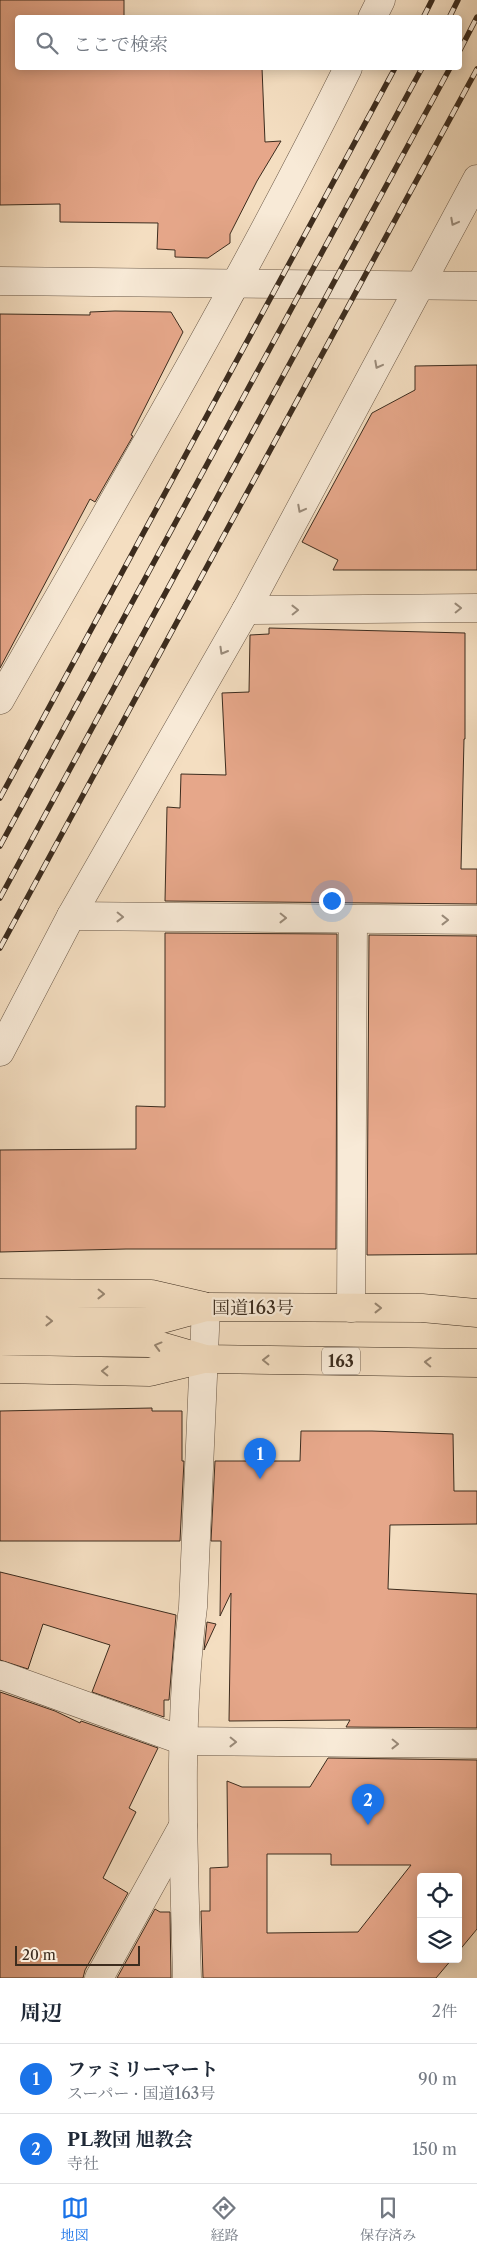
<!DOCTYPE html>
<html lang="ja">
<meta charset="utf-8">
<style>
:root{--surface:#fff;--page:#f2f2f3;--text:#1f2937;--muted:#747a83;--line:#e0e1e3;--accent:#1a73e8}
body{margin:0;font-family:"Libre Caslon Text","Noto Serif JP",serif;background:var(--page);color:var(--text)}
.controls{position:absolute;right:15px;bottom:15px;display:grid;overflow:hidden;border-radius:5px;box-shadow:0 2px 12px #0003}
.controls button{width:45px;height:45px;display:grid;place-items:center;padding:0;border:0;border-bottom:1px solid var(--line);background:var(--surface);color:var(--text);font:25px sans-serif}
.scale{position:absolute;left:15px;bottom:12px;width:125px;box-sizing:border-box;padding-left:5px;border:2px solid #3c2c1e;border-top:0;font-size:14px;line-height:18px;white-space:nowrap;color:#3c2c1e;-webkit-text-stroke:4px #f8ead7;paint-order:stroke}
.you{position:absolute;left:331px;top:900px;width:18px;height:18px;margin:-12px;border:4px solid #fff;border-radius:50%;background:#1a73e8;box-shadow:0 0 0 8px #1a73e833}
.badge{display:grid;place-items:center;width:32px;height:32px;border-radius:50%;background:var(--accent);color:#fff;font-size:16px;font-weight:700}
.pin{position:absolute;translate:-50% -41px;filter:drop-shadow(0 1px 2px #0008)}
.pin::after{content:'';position:absolute;top:26px;width:18px;height:15px;background:inherit;clip-path:polygon(0 0,100% 0,50% 100%)}
.list{margin:0;padding:0;list-style:none}
h2{display:flex;justify-content:space-between;align-items:center;height:65px;margin:0;padding:0 20px;font-size:21px}
h2 small{font-size:16px;font-weight:400;color:var(--muted)}
.list li{display:grid;grid-template-columns:32px 1fr auto;gap:15px;align-items:center;box-sizing:border-box;height:70px;padding:0 20px;border-top:1px solid var(--line)}
.list b{display:block;font-size:19px;white-space:nowrap}
.list p{margin:0;font-size:16px;white-space:nowrap;color:var(--muted)}
.list em{font-size:16px;font-style:normal;color:var(--muted)}
.icon{flex:none;width:28px;height:28px;fill:none;stroke:currentColor;stroke-width:2;stroke-linecap:round;stroke-linejoin:round}
.map{position:relative;flex:none;width:477px;height:1978px;overflow:hidden}
.search{position:absolute;background:var(--surface);box-shadow:0 2px 12px #0003;left:15px;right:15px;top:15px;height:55px;display:flex;align-items:center;gap:12px;box-sizing:border-box;padding:0 18px;border-radius:5px;color:var(--muted);font-size:19px}
.sheet{height:205px;background:var(--surface)}
nav{display:flex;justify-content:space-around;align-items:center;box-sizing:border-box;height:70px;border-top:1px solid var(--line);background:var(--surface);font-size:14px;color:var(--muted)}
nav a{display:grid;justify-items:center;gap:2px}
nav .on{color:var(--accent)}
.map>svg:first-child{display:block}
.building{fill:#e6a78a;stroke:#3c2c1e;fill-rule:evenodd}
.lines{fill:none;stroke-linecap:round;stroke-linejoin:round}
.minor-casing{stroke:#6a5847;stroke-width:29}
.tertiary-casing{stroke:#6a5847;stroke-width:29}
.trunk-casing{stroke:#3c2c1e;stroke-width:29}
.minor{stroke:#f8ead7;stroke-width:28}
.tertiary{stroke:#f8ead7;stroke-width:28}
.trunk{stroke:#f4dec1;stroke-width:28}
.rail-casing{stroke:#3c2c1e;stroke-width:5.5}
.rail{stroke:#f8ead7;stroke-width:4;stroke-dasharray:11;stroke-linecap:butt}
.oneway{stroke:#9a8b7a}
.oneway2{stroke:#988570}
.labels{text-anchor:middle;dominant-baseline:central;stroke-width:4.5;stroke-linejoin:round;paint-order:stroke}
.shield{fill:#f8ead7;stroke:#746556;stroke-width:1}
.shield-label{font-size:16px;font-weight:bold;fill:#3c2c1e}
.street-label{font-size:18px;fill:#3c2c1e;stroke:#f8ead7}
</style>
<div class="map">
<svg width="477" height="1978" viewBox="0 0 477 1978">
<rect width="100%" height="100%" fill="#f4dec1"/>
<filter id="stains"><feTurbulence type="fractalNoise" baseFrequency=".004" numOctaves="4"/><feColorMatrix values="0 0 0 0 .2 0 0 0 0 .09 0 0 0 0 .02 0 0 0 .5 -.17"/></filter>
<radialGradient id="worn" r=".72"><stop offset=".6" stop-color="#630" stop-opacity="0"/><stop offset="1" stop-color="#630" stop-opacity=".3"/></radialGradient>
<g class="building">
<polygon points="0,0 124,0 124,16 260,16 18,18 18,68 262,68 265,142 281,141 257,181 230,234 230,243 208,258 175,257 175,250 157,249 158,223 60,222 60,204 0,205"/>
<polygon points="115,311 171,312 183,332 131,435 133,436 95,502 90,499 0,668 0,314 90,315 90,312"/>
<polygon points="477,365 477,570 333,570 338,560 302,542 372,413 415,390 415,366"/>
<polygon points="269,628 465,633 465,739 464,739 461,869 477,869 477,904 165,901 167,807 180,808 181,774 226,775 222,693 249,692 250,635 269,634"/>
<polygon points="165,933 337,934 336,1249 126,1249 0,1252 0,1150 136,1149 136,1106 165,1107"/>
<polygon points="369,935 477,936 477,1254 367,1255"/>
<polygon points="152,1408 152,1411 182,1411 182,1461 184,1461 180,1541 0,1541 0,1411"/>
<polygon points="301,1431 372,1431 453,1434 454,1491 477,1491 477,1524 390,1525 388,1589 477,1594 477,1728 346,1727 350,1720 229,1721 231,1593 220,1616 221,1541 211,1541 215,1461 300,1461"/>
<polygon points="0,1572 176,1615 169,1700 164,1700 164,1717 92,1692 110,1645 43,1624 28,1669 0,1660"/>
<polygon points="207,1622 216,1624 204,1650"/>
<polygon points="0,1692 55,1711 80,1723 81,1721 158,1748 129,1808 136,1812 103,1878 128,1893 85,1970 83,1978 0,1978"/>
<path d="M328,1758L477,1760V1929L458,1952V1877H421V1959H452L436,1978H203L201,1911H210V1868L228,1867L227,1781L242,1787H310ZM267,1854H331V1865H411L358,1932L267,1933Z"/>
<polygon points="155,1909 160,1912 170,1912 171,1978 117,1978"/>
</g>
<g class="lines">
<g class="minor-casing">
<g id="minor">
<polyline points="0,281 477,286"/>
<polyline points="246,610 477,608"/>
<polyline points="71,916 477,920"/>
<polyline points="0,1052 71,916 246,610 477,179"/>
<polyline points="351,1308 353,919"/>
<polyline points="0,1675 184,1741 477,1744"/>
<polyline points="99,1978 183,1826"/>
<path d="M187,1978C184,1855 177,1730 193,1607L206,1307"/>
</g>
</g>
<g class="tertiary-casing">
<g id="tertiary">
<polyline points="372,18 381,0"/>
<path d="M0,700C119,491 241,284 348,68"/>
</g>
</g>
<g class="trunk-casing">
<g id="trunk">
<polyline points="0,1293 151,1294 203,1306"/>
<polyline points="0,1320 151,1322 206,1307 422,1308 477,1313"/>
<polyline points="0,1341 150,1343 205,1359 477,1363"/>
<polyline points="0,1369 150,1372 204,1359"/>
</g>
</g>
<use href="#minor" class="minor"/>
<use href="#tertiary" class="tertiary"/>
<use href="#trunk" class="trunk"/>
<g class="rail-casing">
<g id="rail">
<polyline points="423,18 432,0"/>
<polyline points="449,18 458,0"/>
<polyline points="460,50 477,17"/>
<polyline points="0,798 395,68"/>
<polyline points="0,846 422,68"/>
<polyline points="0,898 450,68"/>
<polyline points="0,948 477,69"/>
</g>
</g>
<use href="#rail" class="rail"/>
</g>
<defs><path id="oneway-chevron" d="M-2-3.5L2.5 0L-2 3.5" fill="none" stroke-width="1.6" stroke-linecap="round" stroke-linejoin="round" transform="scale(1.25)"/></defs>
<g class="oneway">
<use href="#oneway-chevron" transform="translate(454 222) rotate(118)"/>
<use href="#oneway-chevron" transform="translate(378 365) rotate(118)"/>
<use href="#oneway-chevron" transform="translate(301 509) rotate(118)"/>
<use href="#oneway-chevron" transform="translate(458 608) rotate(-1)"/>
<use href="#oneway-chevron" transform="translate(295 610) rotate(-1)"/>
<use href="#oneway-chevron" transform="translate(223 651) rotate(120)"/>
<use href="#oneway-chevron" transform="translate(120 917) rotate(1)"/>
<use href="#oneway-chevron" transform="translate(283 918) rotate(1)"/>
<use href="#oneway-chevron" transform="translate(445 920)"/>
<use href="#oneway-chevron" transform="translate(233 1742) rotate(1)"/>
<use href="#oneway-chevron" transform="translate(395 1744) rotate(1)"/>
</g>
<g class="oneway2">
<use href="#oneway-chevron" transform="translate(101 1294) rotate(1)"/>
<use href="#oneway-chevron" transform="translate(378 1308)"/>
<use href="#oneway-chevron" transform="translate(49 1321) rotate(1)"/>
<use href="#oneway-chevron" transform="translate(158 1346) rotate(-165)"/>
<use href="#oneway-chevron" transform="translate(266 1360) rotate(-179)"/>
<use href="#oneway-chevron" transform="translate(428 1362) rotate(-178)"/>
<use href="#oneway-chevron" transform="translate(105 1371) rotate(-179)"/>
</g>
<g class="labels">
<rect class="shield" x="322" y="1347.5" width="38" height="27" rx="4"/>
<g class="shield-label">
<text x="341" y="1361">163</text>
</g>
<g class="street-label">
<text x="253" y="1308">国道163号</text>
</g>
</g>
<rect width="100%" height="100%" filter="url(#stains)"/>
<rect width="100%" height="100%" fill="url(#worn)"/>
</svg>
<div class="controls">
<button><svg class="icon" aria-label="locate" viewBox="0 0 24 24"><circle cx="12" cy="12" r="6"/><path d="M12 2v4M12 18v4M2 12h4M18 12h4"/></svg></button>
<button><svg class="icon" aria-label="layers" viewBox="0 0 24 24"><path d="M12 4l9 5-9 5-9-5zM3 14l9 5 9-5"/></svg></button>
</div>
<div class="scale">20 m</div>
<div class="you"></div>
<div class="pin badge" style="left:260px;top:1479px">1</div>
<div class="pin badge" style="left:368px;top:1825px">2</div>
<div class="search"><svg class="icon" aria-label="search" viewBox="0 0 24 24"><circle cx="10" cy="10" r="6"/><path d="M15 15l6 6"/></svg>ここで検索</div>
</div>
<section class="sheet">
<h2>周辺<small>2件</small></h2>
<ul class="list">
<li><span class="badge">1</span><div><b>ファミリーマート</b><p>スーパー · 国道163号</p></div><em>90 m</em></li>
<li><span class="badge">2</span><div><b>PL教団 旭教会</b><p>寺社</p></div><em>150 m</em></li>
</ul>
</section>
<nav>
<a class="on"><svg class="icon" aria-label="map" viewBox="0 0 24 24"><path d="M3 6l6-2 6 2 6-2v14l-6 2-6-2-6 2zM9 4v14M15 6v14"/></svg>地図</a>
<a><svg class="icon" aria-label="directions" viewBox="0 0 24 24"><path d="M12 3l9 9-9 9-9-9zM9 14v-3h6M13 9l2 2-2 2"/></svg>経路</a>
<a><svg class="icon" aria-label="saved" viewBox="0 0 24 24"><path d="M7 4h10v16l-5-4-5 4z"/></svg>保存済み</a>
</nav>
